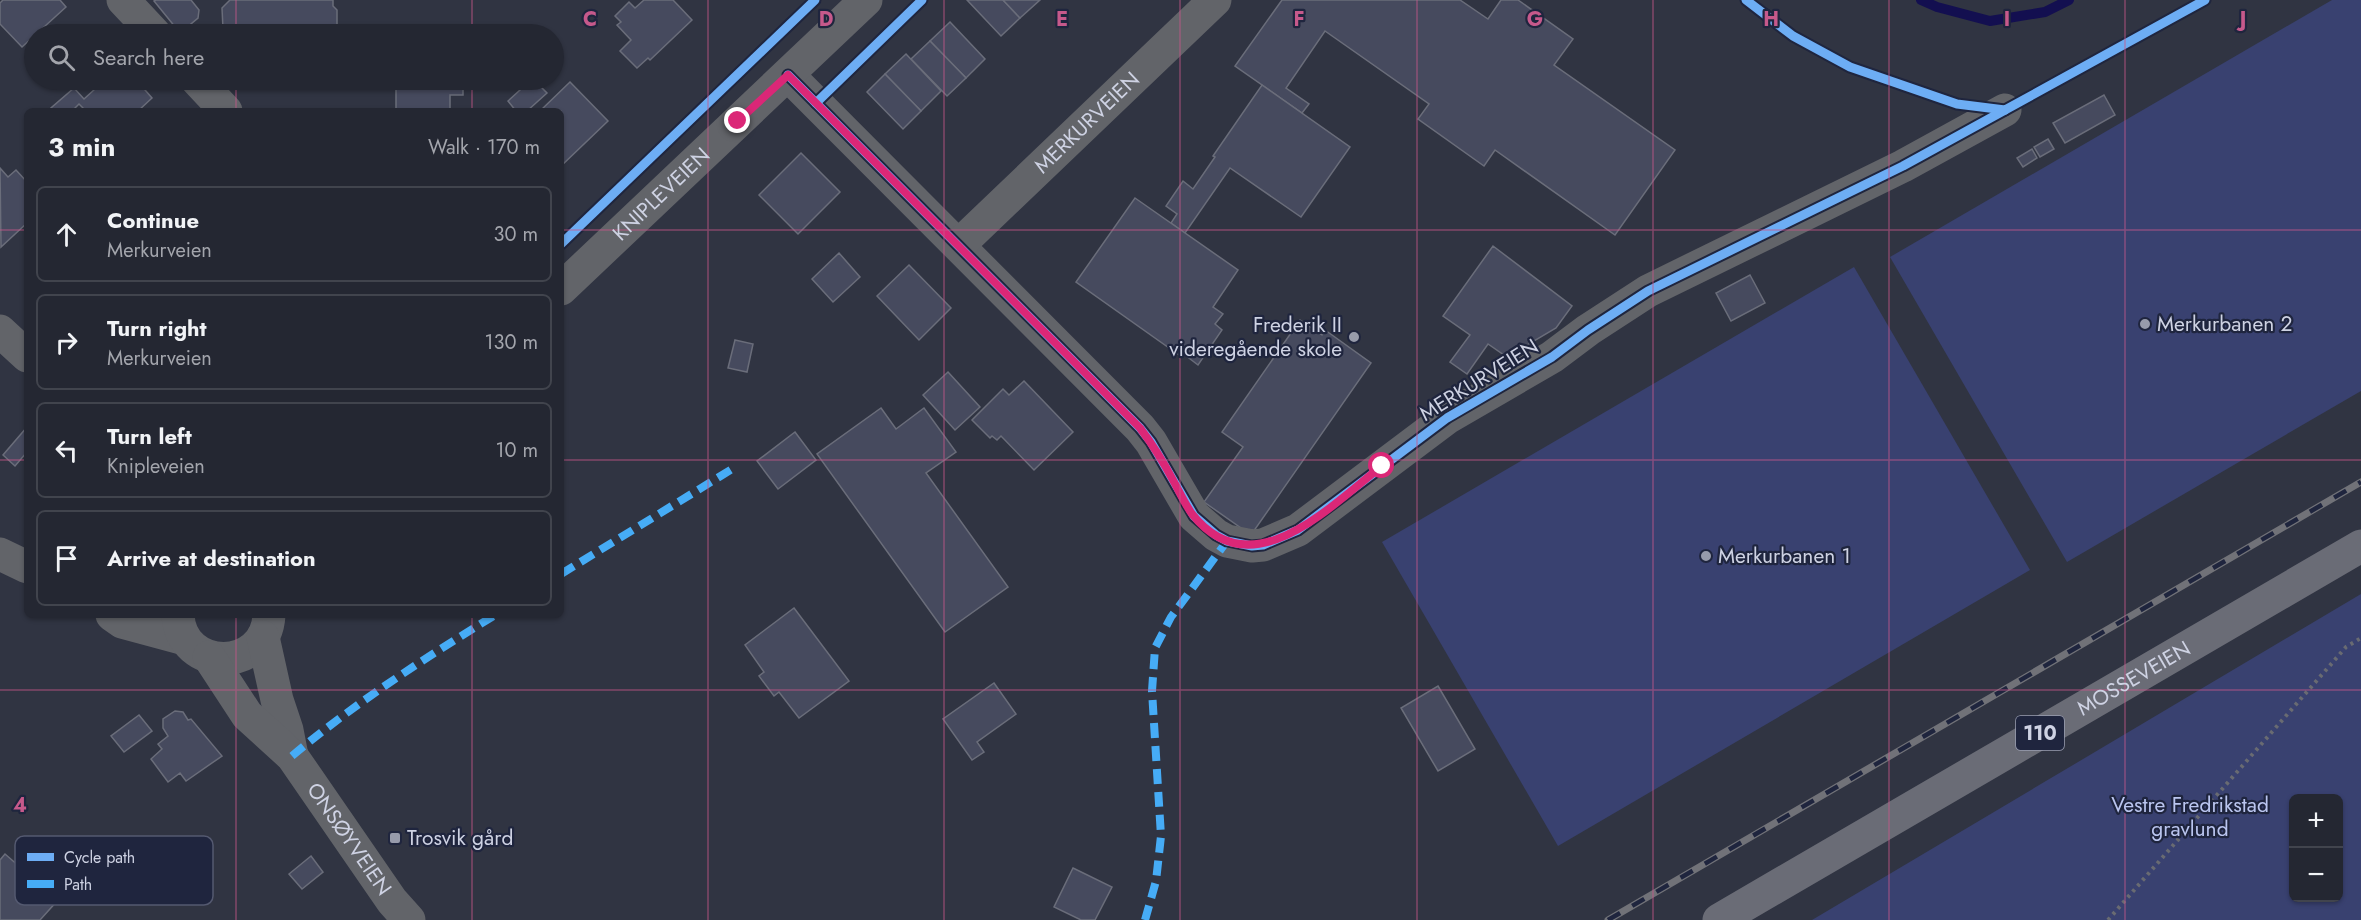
<!DOCTYPE html>
<meta charset="utf-8">
<style>
:root{--surface:#242732;--page:#2c2f3a;--text:#f1f3f6;--muted:#a3a5ac;--line:#41444d}
body{margin:0;font-family:Jost,sans-serif;background:var(--page);color:var(--text)}
.controls{position:absolute;right:18px;bottom:18px;display:grid;overflow:hidden;border-radius:9px;box-shadow:0 2px 4px #0004}
.controls button{width:54px;height:54px;display:grid;place-items:center;padding:0;border:0;border-bottom:2px solid var(--line);background:var(--surface);color:var(--text);font:30px sans-serif}
.stop{position:absolute;width:18px;height:18px;margin:-14px;border:4px solid #db2777;border-radius:50%;background:#fff}
.stop.end{background:#db2777;border-color:#fff;box-shadow:0 2px 6px #0008}
.list{margin:0;padding:0;list-style:none}
h2{display:flex;justify-content:space-between;align-items:center;height:78px;margin:0;padding:0 24px;font-size:26px}
h2 small{font-size:20px;font-weight:400;color:var(--muted)}
.list li{display:grid;grid-template-columns:39px 1fr auto;gap:18px;align-items:center;box-sizing:border-box;height:96px;margin:0 12px 12px;padding:0 12px;border:2px solid var(--line);border-radius:9px}
.list b{display:block;font-size:22px;white-space:nowrap}
.list p{margin:0;font-size:20px;white-space:nowrap;color:var(--muted)}
.list em{font-size:20px;font-style:normal;color:var(--muted)}
.icon{flex:none;width:33px;height:33px;fill:none;stroke:currentColor;stroke-width:2;stroke-linecap:round;stroke-linejoin:round}
.map{position:relative;flex:none;width:2361px;height:920px;overflow:hidden}
.search{position:absolute;background:var(--surface);box-shadow:0 2px 4px #0004;left:24px;top:24px;width:540px;height:66px;display:flex;align-items:center;gap:15px;box-sizing:border-box;padding:0 21px;border-radius:33px;color:var(--muted);font-size:22px}
.panel{position:absolute;background:var(--surface);box-shadow:0 2px 4px #0004;left:24px;top:108px;width:540px;height:510px;border-radius:9px}
.map>svg:first-child{display:block}
.green{fill:#394170;fill-rule:evenodd}
.lines{fill:none;stroke-linecap:round;stroke-linejoin:round}
.stream{stroke:#130f50;stroke-width:10}
.building{fill:#464a5e;stroke:#6a6d7a;stroke-width:1.5}
.path{stroke:#696b72;stroke-width:4;stroke-dasharray:3 4.5;stroke-linecap:butt}
.minor{stroke:#626469;stroke-width:33}
.tertiary{stroke:#626469;stroke-width:33}
.trunk{stroke:#6a6c76;stroke-width:33}
.rail-casing{stroke:#717278;stroke-width:7}
.rail{stroke:#1f253e;stroke-width:4.5;stroke-dasharray:14;stroke-linecap:butt}
.quiet{stroke:#46acf6;stroke-width:8;stroke-dasharray:15 8;stroke-linecap:butt}
.cycleway-casing{stroke:#1f253e;stroke-width:13}
.cycleway{stroke:#6dadf4;stroke-width:9}
.route{stroke:#db2777;stroke-width:8}
.grid{fill:none;stroke:#c6598b;stroke-width:1.5;stroke-opacity:0.55}
.poi-dot{fill:#979bab;stroke:#1f253e;stroke-width:2}
.labels{text-anchor:middle;dominant-baseline:central;stroke-width:4.5;stroke-linejoin:round;paint-order:stroke}
.shield{fill:#1f253e;stroke:#9a9eb2;stroke-width:1.5}
.shield-label{font-size:20px;font-weight:bold;fill:#ced2e3}
.street-label{font-size:21px;fill:#ced2e3;stroke:#1f253e}
.poi-label{font-size:21px;fill:#ced2e3;stroke:#1f253e;text-anchor:start}
.park-label{font-size:21px;fill:#bac5ef;stroke:#1f253e}
.key{fill:#1f253e;stroke:#545970;stroke-width:1.5}
.key-label{font-size:16px;fill:#ced2e3}
.grid-label{font-size:20px;text-anchor:middle;font-weight:bold;fill:#c6598b;stroke:#1f253e;stroke-width:4.5;stroke-linejoin:round;paint-order:stroke}
</style>
<div class="map">
<svg width="2361" height="920" viewBox="0 0 2361 920">
<rect width="100%" height="100%" fill="#303442"/>
<g class="green">
<polygon points="2332,0 2361,0 2361,391 2067,562 1890,257"/>
<polygon points="1854,267 2030,570 1558,846 1382,542"/>
<path d="M2361,594V920H1812ZM2338,798V898H2294V798Z"/>
</g>
<g class="lines">
<polyline class="stream" points="1921,0 1937,7 1990,21 2045,12 2069,0"/>
</g>
<g class="building">
<polygon points="3,0 60,0 66,7 22,47 0,24 0,3"/>
<polygon points="156,0 191,0 199,10 198,18 186,28 176,28 154,1"/>
<polygon points="230,0 333,0 333,6 337,10 337,34 227,34 223,29 222,8"/>
<polygon points="644,0 673,0 692,20 650,60 648,58 637,68 620,51 631,40 617,25 621,22 615,16 629,2 635,8"/>
<polygon points="967,0 1003,0 1020,18 1001,36"/>
<polygon points="1003,0 1040,0 1020,18"/>
<polygon points="1282,0 1460,0 1488,19 1501,0 1518,0 1573,39 1554,65 1675,150 1615,235 1495,150 1484,166 1418,119 1429,104 1325,31 1286,88 1309,104 1302,113 1235,66"/>
<polygon points="950,22 985,59 966,78 930,41"/>
<polygon points="930,41 966,78 947,96 911,59"/>
<polygon points="906,54 941,91 921,111 885,74"/>
<polygon points="885,74 921,111 903,129 867,92"/>
<polygon points="105,80 143,80 139,83 152,98 138,111 86,111 79,104 72,111 53,111 51,108 74,88 84,99"/>
<polygon points="396,80 463,80 463,95 450,95 450,111 396,111"/>
<polygon points="531,80 534,80 547,93 527,111 516,111 508,101"/>
<polygon points="570,82 608,121 561,166 561,111 540,111"/>
<polygon points="1262,85 1350,147 1301,217 1230,168 1185,233 1171,223 1177,214 1166,206 1183,181 1193,189 1215,157 1213,156"/>
<polygon points="2104,95 2115,115 2065,143 2053,123"/>
<polygon points="2048,139 2054,149 2040,157 2034,147"/>
<polygon points="2032,149 2037,158 2023,167 2017,158"/>
<polygon points="801,153 840,192 798,234 759,195"/>
<polygon points="0,168 8,177 16,170 27,182 27,223 1,247"/>
<polygon points="1135,198 1238,270 1213,307 1223,314 1215,324 1222,330 1198,365 1181,352 1179,355 1076,282"/>
<polygon points="1493,246 1572,306 1556,328 1507,357 1488,344 1467,374 1450,362 1470,335 1443,316"/>
<polygon points="839,253 860,277 833,302 812,279"/>
<polygon points="909,265 951,308 919,340 877,296"/>
<polygon points="1750,275 1765,303 1731,321 1716,293"/>
<polygon points="1300,320 1322,335 1325,330 1371,363 1251,535 1204,502 1243,447 1222,432"/>
<polygon points="735,340 753,344 747,372 728,368"/>
<polygon points="948,372 980,407 955,430 923,395"/>
<polygon points="1024,381 1073,432 1034,470 1001,436 997,440 992,436 990,438 972,420 1003,389 1009,395"/>
<polygon points="881,408 896,429 924,408 956,452 926,473 1008,587 945,632 817,454"/>
<polygon points="27,427 27,452 15,466 3,455"/>
<polygon points="795,432 816,460 778,489 757,461"/>
<polygon points="794,608 849,681 799,718 779,692 774,696 759,676 764,672 745,645"/>
<polygon points="994,683 1016,714 977,742 984,752 972,760 943,719"/>
<polygon points="1438,686 1475,749 1438,771 1401,708"/>
<polygon points="175,711 183,712 188,720 191,719 222,756 186,781 180,773 168,782 151,759 162,749 158,744 168,736 163,728 163,719"/>
<polygon points="139,715 152,731 124,752 111,736"/>
<polygon points="5,854 58,900 40,920 0,920 0,860"/>
<polygon points="311,856 323,872 302,889 289,874"/>
<polygon points="1073,868 1112,887 1095,920 1081,920 1054,907"/>
</g>
<g class="lines">
<polyline class="path" points="2108,920 2346,647 2361,638"/>
<g class="minor">
<polyline points="123,0 155,34"/>
<polyline points="788,75 1140,428 1151,442 1194,516 1216,535 1227,541 1252,546 1263,545 1298,530 1447,418 1552,357 1588,330 1648,291 1903,166 2005,110"/>
<polyline points="197,80 226,111"/>
<path id="s1" d="M959,245L1215,0"/>
<polyline points="0,331 27,356"/>
</g>
<g class="tertiary">
<path id="s2" d="M561,289L866,0"/>
<polyline points="0,554 27,567"/>
<polyline points="112,615 122,622 185,639"/>
<path d="M178,615C181,673 266,673 269,615"/>
<polyline points="263,637 277,700 287,730 292,756"/>
<path id="s3" d="M209,657L247,715L292,756L392,901L409,920"/>
</g>
<path class="trunk" id="s4" d="M1719,920L2361,546"/>
<g class="rail-casing">
<polyline id="rail" points="1608,920 2361,482"/>
</g>
<use href="#rail" class="rail"/>
<g class="quiet">
<polyline points="561,574 737,466"/>
<path d="M292,756C355,703 425,658 495,615"/>
<polyline points="1145,920 1156,881 1161,836 1152,691 1155,648 1171,617 1227,541"/>
</g>
<g class="cycleway-casing">
<g id="cycleway">
<polyline points="1746,0 1793,36 1850,67 1957,104 2005,110 2205,0"/>
<polyline points="788,75 1140,428 1151,442 1194,516 1216,535 1227,541 1252,546 1263,545 1298,530 1447,418 1552,357 1588,330 1648,291 1903,166 2005,110"/>
<polyline points="816,103 922,0"/>
<polyline points="561,244 815,0"/>
</g>
</g>
<use href="#cycleway" class="cycleway"/>
</g>
<g class="lines">
<path class="route" d="M738,121L788,75L1140,428C1153,445 1164,463 1174,482C1180,493 1185,504 1192,514C1252,590 1330,506 1382,466"/>
</g>
<path class="grid" d="M236,0V34M472,0V34M708,0V920M944,0V920M1180,0V920M1417,0V920M1653,0V920M1889,0V920M2125,0V920M236,80V111M472,80V111M0,230H27M561,230H2361M0,460H27M561,460H2361M236,615V920M472,615V920M0,690H2361"/>
<g class="poi-dot">
<circle cx="2145" cy="324" r="6"/>
<circle cx="1354" cy="337" r="6"/>
<circle cx="1706" cy="556" r="6"/>
<rect x="389" y="832" width="12" height="12" rx="3"/>
</g>
<g class="labels">
<rect class="shield" x="2016" y="716" width="48" height="34" rx="4.5"/>
<g class="shield-label">
<text x="2040" y="733">110</text>
</g>
<g class="street-label">
<text stroke="none"><textPath href="#s1" startOffset="177">MERKURVEIEN</textPath></text>
<text stroke="none"><textPath href="#s2" startOffset="138">KNIPLEVEIEN</textPath></text>
<text transform="translate(1479 380) rotate(-32)">MERKURVEIEN</text>
<text stroke="none"><textPath href="#s4" startOffset="480">MOSSEVEIEN</textPath></text>
<text stroke="none"><textPath href="#s3" startOffset="231">ONSØYVEIEN</textPath></text>
</g>
<g class="poi-label">
<text x="2157" y="324">Merkurbanen 2</text>
<text x="1342" y="325" text-anchor="end">Frederik II<tspan x="1342" dy="24">videregående skole</tspan></text>
<text x="1718" y="556">Merkurbanen 1</text>
<text x="407" y="838">Trosvik gård</text>
</g>
<g class="park-label">
<text x="2190" y="805">Vestre Fredrikstad<tspan x="2190" dy="24">gravlund</tspan></text>
</g>
</g>
<rect x="15" y="836" width="198" height="69" rx="9" class="key"/>
<rect x="27" y="853" width="27" height="8" fill="#6dadf4"/>
<rect x="27" y="880" width="27" height="8" fill="#46acf6"/>
<g class="key-label">
<text x="64" y="863">Cycle path</text>
<text x="64" y="890">Path</text>
</g>
<g class="grid-label">
<text x="590" y="26">C</text>
<text x="826" y="26">D</text>
<text x="1062" y="26">E</text>
<text x="1299" y="26">F</text>
<text x="1535" y="26">G</text>
<text x="1771" y="26">H</text>
<text x="2007" y="26">I</text>
<text x="2243" y="26">J</text>
<text x="20" y="812">4</text>
</g>
</svg>
<div class="controls">
<button>+</button>
<button>−</button>
</div>
<div class="stop" style="left:1382px;top:466px"></div>
<div class="stop end" style="left:738px;top:121px"></div>
<div class="search"><svg class="icon" aria-label="search" viewBox="0 0 24 24"><circle cx="10" cy="10" r="6"/><path d="M15 15l6 6"/></svg>Search here</div>
<section class="panel">
<h2>3 min<small>Walk · 170 m</small></h2>
<ul class="list">
<li><svg class="icon" aria-label="ahead" viewBox="0 0 24 24"><path d="M12 20V5M6 11l6-6 6 6"/></svg><div><b>Continue</b><p>Merkurveien</p></div><em>30 m</em></li>
<li><svg class="icon" aria-label="right" viewBox="0 0 24 24"><path d="M7 20v-9h11M14 6l5 5-5 5"/></svg><div><b>Turn right</b><p>Merkurveien</p></div><em>130 m</em></li>
<li><svg class="icon" aria-label="left" viewBox="0 0 24 24"><path d="M17 20v-9H6M10 6l-5 5 5 5"/></svg><div><b>Turn left</b><p>Knipleveien</p></div><em>10 m</em></li>
<li><svg class="icon" aria-label="arrive" viewBox="0 0 24 24"><path d="M6 21V4h12l-3 4 3 4H6"/></svg><div><b>Arrive at destination</b></div></li>
</ul>
</section>
</div>
